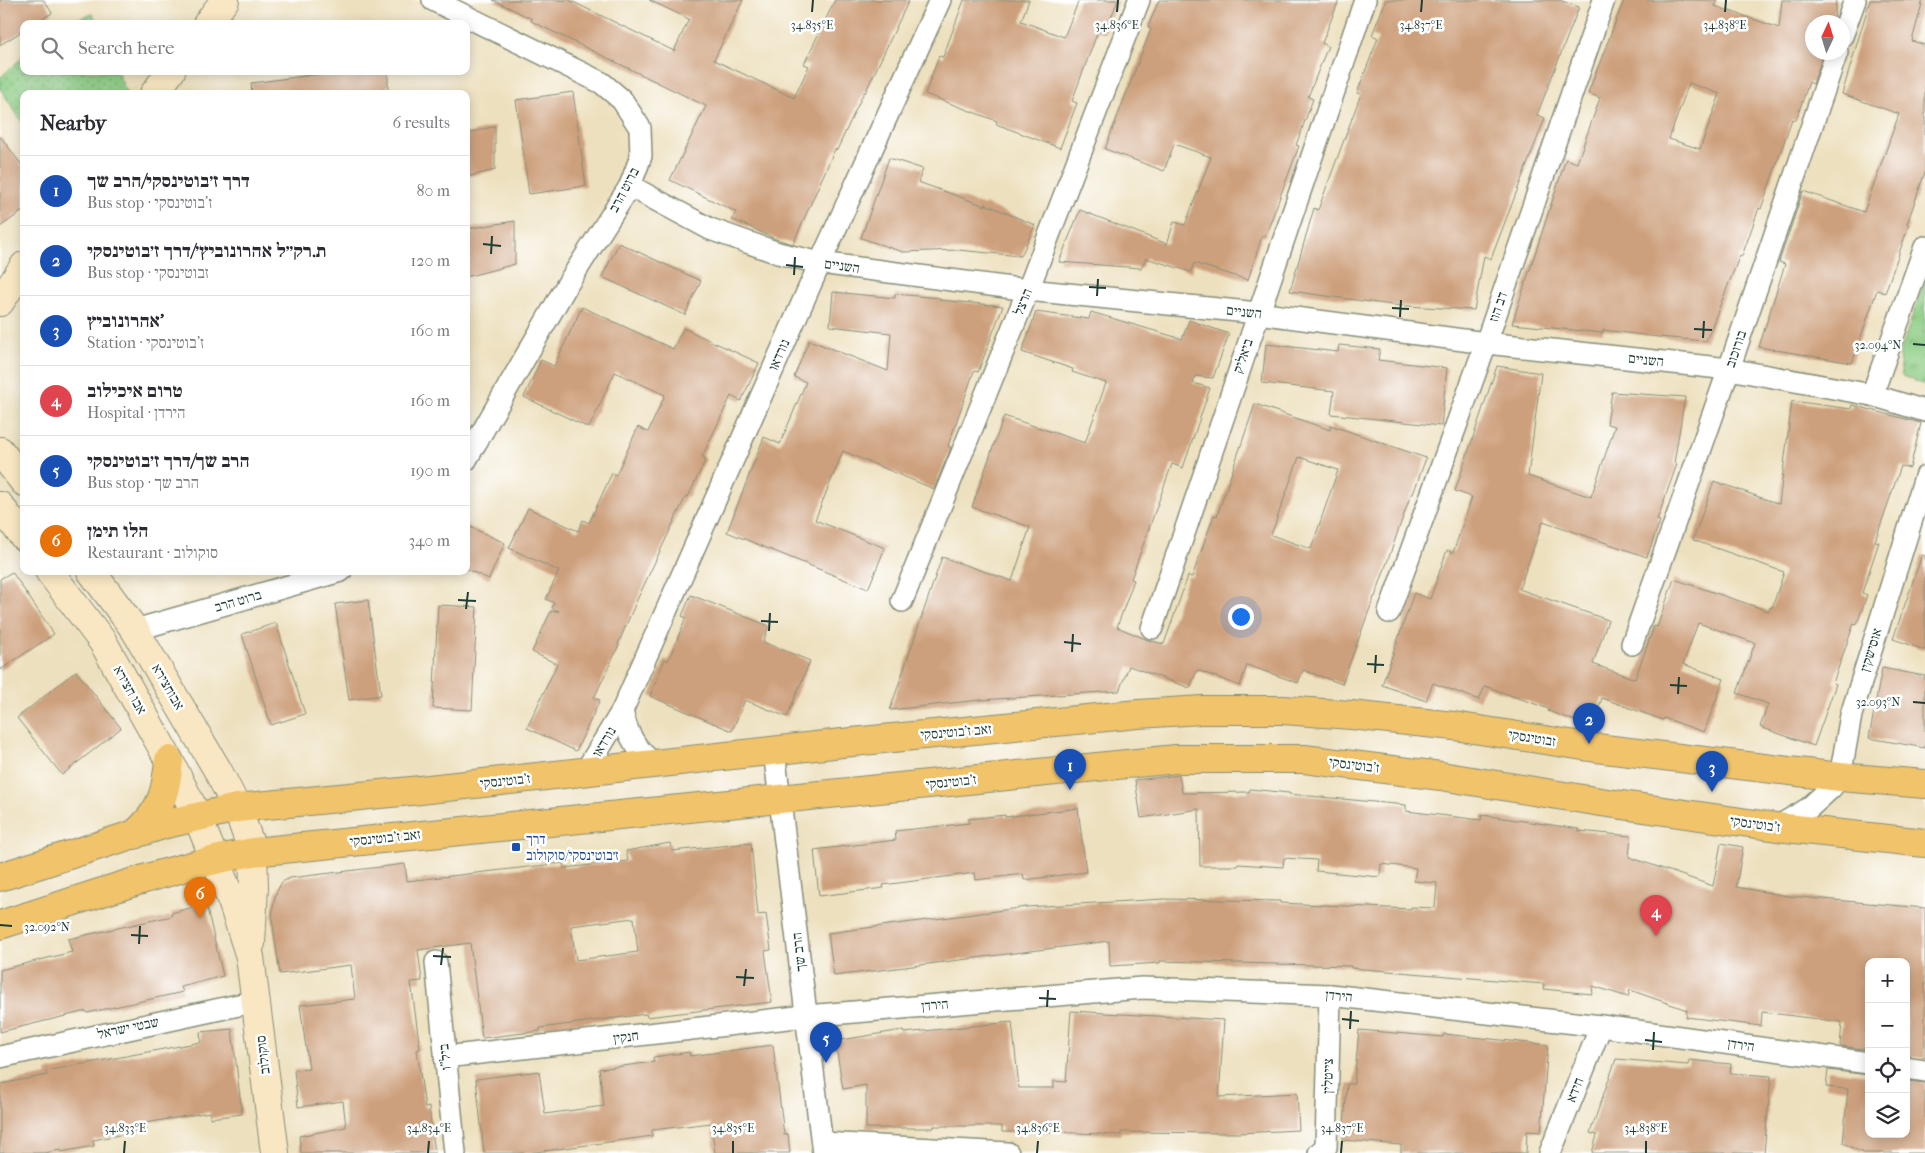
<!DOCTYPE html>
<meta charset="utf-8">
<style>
:root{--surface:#fff;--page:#f2f2f3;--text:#2b2b33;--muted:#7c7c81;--line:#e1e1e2;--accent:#ea580c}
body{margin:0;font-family:"IM FELL French Canon","Frank Ruhl Libre",serif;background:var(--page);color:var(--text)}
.controls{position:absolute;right:15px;bottom:15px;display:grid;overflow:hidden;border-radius:10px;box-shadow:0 2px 12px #0003}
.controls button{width:45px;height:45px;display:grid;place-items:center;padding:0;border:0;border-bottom:1px solid var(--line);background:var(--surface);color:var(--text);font:25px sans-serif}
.compass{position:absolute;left:1805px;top:15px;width:45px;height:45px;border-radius:50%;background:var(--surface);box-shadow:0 2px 12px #0003;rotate:4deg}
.you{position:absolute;left:1240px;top:616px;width:18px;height:18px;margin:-12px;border:4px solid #fff;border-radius:50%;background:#1a73e8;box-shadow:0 0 0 8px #1a73e833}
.badge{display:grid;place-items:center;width:32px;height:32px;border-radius:50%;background:var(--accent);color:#fff;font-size:16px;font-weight:700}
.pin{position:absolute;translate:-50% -41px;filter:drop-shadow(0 1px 2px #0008)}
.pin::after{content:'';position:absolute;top:26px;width:18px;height:15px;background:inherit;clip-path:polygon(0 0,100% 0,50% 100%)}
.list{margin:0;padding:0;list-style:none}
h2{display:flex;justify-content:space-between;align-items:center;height:65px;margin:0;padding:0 20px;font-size:21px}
h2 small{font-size:16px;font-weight:400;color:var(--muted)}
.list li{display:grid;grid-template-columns:32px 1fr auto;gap:15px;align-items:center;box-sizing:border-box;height:70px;padding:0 20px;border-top:1px solid var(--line)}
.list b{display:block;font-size:19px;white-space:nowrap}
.list p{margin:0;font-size:16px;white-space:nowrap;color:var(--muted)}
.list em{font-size:16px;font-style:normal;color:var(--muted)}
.icon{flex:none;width:28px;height:28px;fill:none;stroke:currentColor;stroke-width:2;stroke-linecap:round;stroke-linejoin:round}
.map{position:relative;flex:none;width:1925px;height:1153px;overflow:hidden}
.search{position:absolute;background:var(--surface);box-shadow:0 2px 12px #0003;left:20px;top:20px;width:450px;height:55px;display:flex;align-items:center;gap:12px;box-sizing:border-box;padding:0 18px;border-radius:10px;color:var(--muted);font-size:19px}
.panel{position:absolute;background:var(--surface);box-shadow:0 2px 12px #0003;left:20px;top:90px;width:450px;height:485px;border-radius:10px}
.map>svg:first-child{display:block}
.grass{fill:url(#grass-tufts);stroke:#56845c}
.park{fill:url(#park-dots);stroke:#56845c}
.building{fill:#cda07d;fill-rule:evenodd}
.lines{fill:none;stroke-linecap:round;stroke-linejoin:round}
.street-casing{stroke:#868e79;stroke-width:24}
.secondary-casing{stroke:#868e79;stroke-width:30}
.primary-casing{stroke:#868e79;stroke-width:30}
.street{stroke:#fff;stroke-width:21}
.secondary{stroke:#f9e7c3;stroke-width:28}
.primary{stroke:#f1c36a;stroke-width:28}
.ticks{fill:none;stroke:#1f3d34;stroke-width:2}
.transit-dot{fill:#1a4fb4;stroke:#fff;stroke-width:2}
.labels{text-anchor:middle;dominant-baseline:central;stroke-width:5;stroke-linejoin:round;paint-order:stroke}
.street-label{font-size:14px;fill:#1f3d34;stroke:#fff}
.transit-label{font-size:14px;fill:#164399;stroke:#fff;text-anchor:start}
.ticks-label{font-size:12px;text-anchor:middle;fill:#1f3d34;stroke:#fff;stroke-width:5;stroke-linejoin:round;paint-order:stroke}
</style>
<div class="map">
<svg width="1925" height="1153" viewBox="0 0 1925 1153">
<defs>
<pattern id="grass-tufts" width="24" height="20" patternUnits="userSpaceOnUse" patternTransform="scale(1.25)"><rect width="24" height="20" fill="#8ccc83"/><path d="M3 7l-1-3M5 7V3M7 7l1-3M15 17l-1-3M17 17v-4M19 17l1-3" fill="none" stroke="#72a76c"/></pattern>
<pattern id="park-dots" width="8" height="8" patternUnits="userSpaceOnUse" patternTransform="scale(1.25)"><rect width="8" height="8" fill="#8ccc83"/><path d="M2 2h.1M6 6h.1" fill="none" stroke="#72a76c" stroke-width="1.8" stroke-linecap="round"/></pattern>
</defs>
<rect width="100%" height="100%" fill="#fff"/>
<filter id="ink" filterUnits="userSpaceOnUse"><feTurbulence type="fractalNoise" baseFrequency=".02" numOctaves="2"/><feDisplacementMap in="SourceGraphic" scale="10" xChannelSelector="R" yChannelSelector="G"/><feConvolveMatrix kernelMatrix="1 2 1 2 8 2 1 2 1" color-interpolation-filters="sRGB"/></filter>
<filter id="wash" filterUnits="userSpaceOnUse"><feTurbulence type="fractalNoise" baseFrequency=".0096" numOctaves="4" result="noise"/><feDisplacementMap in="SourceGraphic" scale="20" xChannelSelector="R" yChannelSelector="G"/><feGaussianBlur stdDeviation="1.12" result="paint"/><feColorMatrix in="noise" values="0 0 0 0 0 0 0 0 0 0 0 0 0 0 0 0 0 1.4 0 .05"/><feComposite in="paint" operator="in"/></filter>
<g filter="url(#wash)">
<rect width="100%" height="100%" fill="#ede0be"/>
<polygon class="grass" points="1925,278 1925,385 1902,376 1899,356"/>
<g class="park">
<polygon points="93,14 97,24 60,24"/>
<polygon points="24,56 24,71 117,71 127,94 24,94 24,125 0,88 0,78"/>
</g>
<g id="blocks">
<g class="building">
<polygon points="0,0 44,0 52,13 34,24 24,24 24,30 0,45"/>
<polygon points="493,0 569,0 674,51 689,19 649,0 743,0 714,60 794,98 809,66 804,64 835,0 909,0 865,93 864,92 837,150 835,149 793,244 776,239 732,219 736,212 670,180 706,106 531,21 532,19"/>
<polygon points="964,0 1029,0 1021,21 1064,37 1079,0 1118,0 1105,33 1098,31 1072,101 1077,103 1060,148 996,124 997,121 925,94 939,56 943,57"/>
<polygon points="1159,0 1339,0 1322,43 1328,46 1308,97 1313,99 1296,145 1299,146 1265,237 1262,236 1248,280 1194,263 1191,272 1146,258 1141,268 1059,262 1080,210 1167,244 1174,222 1185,225 1211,157 1174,144 1164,171 1105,149 1151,29 1148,27"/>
<polygon points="1386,0 1559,0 1579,7 1537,115 1545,118 1505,222 1491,259 1484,256 1474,310 1392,305 1290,291 1314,208 1318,210 1361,94 1357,93 1378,38 1372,35"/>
<path d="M1624,0H1717L1715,6L1779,28L1782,0H1836L1834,22H1812V52H1824L1813,84L1809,82L1796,120L1792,119L1761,209L1759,208L1742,256L1740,255L1706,341L1658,337L1603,330V333L1512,324L1566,159L1577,163L1600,98L1588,93ZM1689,83L1720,94L1700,149L1669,139Z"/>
<polygon points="1870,0 1923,0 1912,41 1925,45 1925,172 1907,224 1909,225 1885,293 1877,290 1852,363 1759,347 1785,264 1779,262 1803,191 1864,212 1899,114 1842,94"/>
<polygon points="342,71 388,71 388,94 252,94 251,83"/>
<polygon points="573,92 586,186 529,194 516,100"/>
<polygon points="495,126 495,170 466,177 466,134"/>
<polygon points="0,136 24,168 24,210 0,227"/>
<polygon points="889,158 923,169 918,182 985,206 985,204 1035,225 1021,256 958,250 903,252 861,238"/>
<polygon points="515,221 515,264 466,277 466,229"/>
<polygon points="619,243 701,281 685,315 602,277"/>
<polygon points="833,292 895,298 895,294 940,298 939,300 1003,306 978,372 974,371 948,446 951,448 934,489 843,451 815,520 885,548 868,589 727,532 764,437 780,444 806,382 794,377 809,340 888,371 891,333 830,326"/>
<polygon points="582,307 673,349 683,328 759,363 741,401 731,396 702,457 706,459 688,497 686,496 637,600 618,644 619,645 594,698 600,700 576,751 527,728 557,664 532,652 551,611 559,611 552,608 554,603 546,599 559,571 509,548 528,508 578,531 583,520 589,523 612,473 616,475 638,427 648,432 665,395 615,372 589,428 524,397 541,360 554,366"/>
<path d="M1036,312L1089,319L1091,312L1182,339L1189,320L1229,334L1213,378L1195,376L1193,383L1210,388L1183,468L1172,464L1131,579L1134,580L1117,627L1148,640L1164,644L1188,576L1192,577L1214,515L1217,516L1255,404L1330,430V425L1426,458L1413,494H1411L1375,597H1374L1342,684L1303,670L1298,683L1247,665L1240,686L1197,670L1190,688L1129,666L1119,691L980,700L890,710L942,557L1012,581L1030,527L972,507L1004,416L1085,443L1106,383L1072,372L1073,369L1022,352ZM1299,457L1338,470L1311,549L1271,535Z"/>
<polygon points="1266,344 1338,352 1339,345 1380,349 1378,360 1447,368 1441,426 1331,414 1334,391 1262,383"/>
<polygon points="1497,366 1541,373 1528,476 1591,497 1615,426 1607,424 1612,392 1685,397 1674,463 1677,464 1657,520 1660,521 1647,557 1543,521 1519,589 1608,620 1593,664 1635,679 1654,626 1657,627 1674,579 1769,611 1770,607 1772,608 1784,572 1693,540 1714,481 1779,504 1792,401 1851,409 1852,405 1921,423 1910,468 1901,466 1875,541 1879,542 1862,593 1867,595 1857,624 1854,623 1833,683 1836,684 1814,746 1760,727 1768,704 1737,693 1755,643 1698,623 1683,664 1724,679 1704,732 1664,718 1663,720 1602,698 1592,727 1548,711 1549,709 1485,686 1479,700 1433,683 1426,701 1382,685 1414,593 1430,599 1447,550 1453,553 1472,497 1455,491"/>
<polygon points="466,525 505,543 489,579 466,569"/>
<polygon points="1922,555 1925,556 1925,650 1893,639"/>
<polygon points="12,572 54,634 0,670 0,579"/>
<polygon points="691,595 769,626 763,642 810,661 787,717 745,700 732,731 650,696 665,659 668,661 686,618 682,616"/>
<polygon points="368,600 381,695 349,700 335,604"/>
<polygon points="438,605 477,607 472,710 433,708"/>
<polygon points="276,623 305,714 271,725 242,634"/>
<polygon points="1882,668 1925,676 1925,748 1869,738"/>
<polygon points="76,671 121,728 62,775 17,718"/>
<polygon points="1179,775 1182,793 1249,792 1250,789 1289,793 1289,794 1406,805 1406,811 1481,820 1482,815 1579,829 1579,831 1631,836 1629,857 1713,886 1721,843 1743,847 1736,887 1788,896 1925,908 1925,1058 1906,1056 1906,962 1869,962 1869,1050 1840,1046 1842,1022 1762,1012 1761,1026 1686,1017 1687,1010 1630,990 1628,997 1593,986 1592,994 1543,989 1544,984 1351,968 1351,966 1160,961 1160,963 1110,966 1109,941 834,976 828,933 1027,907 1164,899 1280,901 1280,903 1411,909 1411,907 1435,908 1437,883 1414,881 1416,868 1381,864 1380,877 1316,871 1317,860 1284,858 1283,867 1238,864 1238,866 1200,866 1199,809 1141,818 1135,780"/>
<polygon points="1078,808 1086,872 1024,880 1023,874 976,880 975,873 883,885 884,888 819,896 814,850 896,840 895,831 969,823 968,819 1005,815 1005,817"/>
<path d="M670,843L672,851L751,843L758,915L766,914L771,950L765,951L772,1002L647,1017L646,1014L540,1028V1031L482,1038L470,943L418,950L422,981L411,982L420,1049L417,1050L425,1108L429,1107L435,1153H301L299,1136L346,1127L343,1101L298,1107L294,1070L309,1069L300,1005L355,999L351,965L280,974L272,919L273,906L276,893L282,882L290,878L405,864L407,881L563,863L564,868L628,861L626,851ZM634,918L638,952L576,960L571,926Z"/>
<polygon points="206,904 223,976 181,987 183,992 87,1013 86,1011 0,1032 0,970 72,952 68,939 172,916 171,913"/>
<polygon points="1071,1011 1224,1020 1219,1097 1297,1093 1299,1130 1238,1133 1121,1132 1121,1135 1055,1132 1002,1132 1002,1126 934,1126 934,1128 866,1128 866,1085 843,1089 835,1041 903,1030 904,1033 1012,1022 1019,1088 1054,1088 1054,1081 1066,1082"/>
<polygon points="232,1029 242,1114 210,1118 210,1112 145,1123 147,1130 93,1140 94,1146 61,1152 61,1150 44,1153 0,1153 0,1084 47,1075 46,1071 201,1042 200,1032"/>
<polygon points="1359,1030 1443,1037 1444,1034 1548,1045 1541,1132 1527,1131 1526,1153 1401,1153 1401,1145 1343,1140 1347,1084 1354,1084"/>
<polygon points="773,1045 784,1135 788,1134 790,1153 715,1153 711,1123 652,1130 652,1136 551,1150 528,1153 484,1153 476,1079 539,1071 545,1114 604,1106 599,1069 654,1062 653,1057 689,1052 690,1056"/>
<polygon points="1616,1059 1688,1065 1689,1060 1731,1064 1730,1073 1771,1076 1764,1153 1592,1153 1597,1135 1590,1133"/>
<polygon points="1828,1070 1869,1075 1869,1134 1906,1134 1906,1081 1925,1083 1925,1153 1863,1153 1843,1143 1848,1089 1826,1087"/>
</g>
</g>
</g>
<g filter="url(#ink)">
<use href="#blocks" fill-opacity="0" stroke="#868e79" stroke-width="1"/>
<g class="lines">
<g class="street-casing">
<g id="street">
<polyline points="433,0 602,83 622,100 640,128 641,156 630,186 567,285 466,460"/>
<polyline points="1842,36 1855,0"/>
<polyline points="630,186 710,229 778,253 820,263 1028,290 1258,313 1486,343 1729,369 1872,395"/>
<polyline points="1925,247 1872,395 1925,411"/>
<polyline points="902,601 1028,290 1139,0"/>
<polyline points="1389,612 1486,343 1604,0"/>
<polyline points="1152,628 1365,0"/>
<polyline points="135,630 341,571"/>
<polyline points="1632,644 1729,369 1837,52"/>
<path d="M622,711C627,734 636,750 655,764"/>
<polyline points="774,751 823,1153"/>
<polyline points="585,772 622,711 820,263 940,0"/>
<polyline points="1777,827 1809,808 1831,788 1840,777 1851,715 1925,477"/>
<polyline points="436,962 455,1153"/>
<polyline points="0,1057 257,1001"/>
<polyline points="445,1057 806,1016 1142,988 1330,995 1601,1026 1869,1063"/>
<polyline points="1906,1068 1925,1071"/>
<polyline points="822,1143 1008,1153"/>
<polyline points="1319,1153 1326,1147 1330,995"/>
<polyline points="1550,1153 1601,1026"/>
</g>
</g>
<g class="secondary-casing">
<g id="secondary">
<polyline points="207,24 225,0"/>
<polyline points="154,94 171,71"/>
<polyline points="0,302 24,266"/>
<polyline points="0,451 24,482"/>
<polyline points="0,506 24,537"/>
<polyline points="49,571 103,642 169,760 197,816 233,904 250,957 275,1153"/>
<polyline points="91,571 135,630 217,769 237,808 253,852 254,887 251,943"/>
</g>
</g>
<g class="primary-casing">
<g id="primary">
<path d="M134,835C161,811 166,794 169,760"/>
<polyline points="0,877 166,824 237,808 411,791 842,743 1138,714 1202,710 1283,710 1351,715 1454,726 1596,748 1840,777 1925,784"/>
<path d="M0,925C83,899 167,868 253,852L1176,759H1304L1441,776L1601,802L1777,827L1925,843"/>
</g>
</g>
<use href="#street" class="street"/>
<use href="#secondary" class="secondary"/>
<use href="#primary" class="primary"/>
</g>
</g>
<path class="ticks" d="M812,12L813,0M1117,12L1118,0M1421,12L1422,0M1725,12L1726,0M483,244L501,246M491,254L492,236M786,265L803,267M794,275L795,257M1089,287L1106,288M1097,296L1098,279M1392,308L1409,309M1400,317L1401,300M1694,329L1712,330M1703,338L1704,321M1913,344L1925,345M458,600L476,601M466,609L468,592M761,621L778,622M769,631L770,613M1064,642L1081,644M1072,652L1073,634M1367,664L1384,665M1375,673L1376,655M1670,685L1687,686M1678,694L1679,677M1913,702L1925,703M0,925L12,926M131,935L148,936M139,944L140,926M433,956L451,957M441,965L443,948M736,977L754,978M744,986L746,969M1039,998L1056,999M1047,1007L1048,990M1342,1019L1359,1021M1350,1029L1351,1011M1645,1040L1662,1042M1653,1050L1654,1032M124,1153L125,1141M428,1153L429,1141M733,1153V1141M1037,1153L1038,1141M1341,1153L1342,1141M1646,1153V1141"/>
<rect class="transit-dot" x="511" y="842" width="10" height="10" rx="2.5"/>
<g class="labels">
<g class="street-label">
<text transform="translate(624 190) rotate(-62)">ברוט הרב</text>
<text transform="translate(842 266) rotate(8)">השניים</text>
<text transform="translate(1023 302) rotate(-68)">הרצל</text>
<text transform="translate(1498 307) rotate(-71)">דב הוז</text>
<text transform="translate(1244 312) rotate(6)">השניים</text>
<text transform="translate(1736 349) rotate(-71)">בורוכוב</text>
<text transform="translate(779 355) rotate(-66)">נורדאו</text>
<text transform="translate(1243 356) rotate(-71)">ביאליק</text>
<text transform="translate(1646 360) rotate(6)">השניים</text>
<text transform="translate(238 601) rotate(-16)">ברוט הרב</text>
<text transform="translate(1871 650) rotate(-73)">אוסישקין</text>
<text transform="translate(168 687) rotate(60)">אבוחצירא</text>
<text transform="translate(130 690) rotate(61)">אבו חצירא</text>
<text transform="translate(956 732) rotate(-5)">זאב ז'בוטינסקי</text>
<text transform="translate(1532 738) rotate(9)">זבוטינסקי</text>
<text transform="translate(604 742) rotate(-59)">נורדאו</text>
<text transform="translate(1354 765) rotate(7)">ז'בוטינסקי</text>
<text transform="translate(505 781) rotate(-6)">ז'בוטינסקי</text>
<text transform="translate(951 782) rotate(-6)">ז'בוטינסקי</text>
<text transform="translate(1755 824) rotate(8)">ז'בוטינסקי</text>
<text transform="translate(385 838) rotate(-6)">זאב ז'בוטינסקי</text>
<text transform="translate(799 952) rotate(-97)">הרב שך</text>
<text transform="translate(1339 996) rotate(5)">הירדן</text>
<text transform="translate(935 1005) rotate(-5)">הירדן</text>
<text transform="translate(128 1028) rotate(-12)">שבטי ישראל</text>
<text transform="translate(626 1037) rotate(-7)">חנקין</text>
<text transform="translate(1741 1045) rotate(8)">הירדן</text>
<text transform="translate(263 1055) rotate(-97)">סוקולוב</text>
<text transform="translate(445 1057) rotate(-96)">ביל"ו</text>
<text transform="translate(1328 1076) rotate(-89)">צייטלין</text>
<text transform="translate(1575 1090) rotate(-68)">חידא</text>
</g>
<g class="transit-label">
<text x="526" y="839">דרך<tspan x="526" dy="16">ז׳בוטינסקי/סוקולוב</tspan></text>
</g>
</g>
<g class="ticks-label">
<text x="812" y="29">34.835°E</text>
<text x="1117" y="29">34.836°E</text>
<text x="1421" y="29">34.837°E</text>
<text x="1725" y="29">34.838°E</text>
<text x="1878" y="349">32.094°N</text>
<text x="1878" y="706">32.093°N</text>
<text x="47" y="931">32.092°N</text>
<text x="125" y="1132">34.833°E</text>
<text x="429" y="1132">34.834°E</text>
<text x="733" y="1132">34.835°E</text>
<text x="1038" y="1132">34.836°E</text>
<text x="1342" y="1132">34.837°E</text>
<text x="1646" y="1132">34.838°E</text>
</g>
</svg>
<div class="controls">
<button>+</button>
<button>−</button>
<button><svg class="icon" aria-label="locate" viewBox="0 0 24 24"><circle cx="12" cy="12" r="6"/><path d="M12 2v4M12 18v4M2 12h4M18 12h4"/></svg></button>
<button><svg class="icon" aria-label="layers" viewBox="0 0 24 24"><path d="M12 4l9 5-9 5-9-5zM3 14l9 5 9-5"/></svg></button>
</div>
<svg class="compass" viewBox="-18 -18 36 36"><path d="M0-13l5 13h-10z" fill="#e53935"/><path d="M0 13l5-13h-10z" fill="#7c7c81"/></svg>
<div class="you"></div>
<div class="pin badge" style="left:1070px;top:790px;background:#1a4fb4">1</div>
<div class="pin badge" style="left:1589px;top:744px;background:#1a4fb4">2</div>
<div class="pin badge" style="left:1712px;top:792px;background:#1a4fb4">3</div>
<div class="pin badge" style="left:1656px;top:936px;background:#e0444e">4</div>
<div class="pin badge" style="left:826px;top:1063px;background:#1a4fb4">5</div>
<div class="pin badge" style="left:200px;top:918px;background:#e8710a">6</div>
<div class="search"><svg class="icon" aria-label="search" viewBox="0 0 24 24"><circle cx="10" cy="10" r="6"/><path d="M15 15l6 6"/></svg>Search here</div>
<section class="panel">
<h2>Nearby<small>6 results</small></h2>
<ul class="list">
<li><span class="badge" style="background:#1a4fb4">1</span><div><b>דרך ז׳בוטינסקי/הרב שך</b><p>Bus stop · ז'בוטינסקי</p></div><em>80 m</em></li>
<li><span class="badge" style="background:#1a4fb4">2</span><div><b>ת.רק״ל אהרונוביץ׳/דרך ז׳בוטינסקי</b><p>Bus stop · זבוטינסקי</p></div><em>120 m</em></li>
<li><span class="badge" style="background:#1a4fb4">3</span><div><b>אהרונוביץ'</b><p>Station · ז'בוטינסקי</p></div><em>160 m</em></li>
<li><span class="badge" style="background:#e0444e">4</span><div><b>טרום איכילוב</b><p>Hospital · הירדן</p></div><em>160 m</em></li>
<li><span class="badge" style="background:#1a4fb4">5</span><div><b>הרב שך/דרך ז׳בוטינסקי</b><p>Bus stop · הרב שך</p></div><em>190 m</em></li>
<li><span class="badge" style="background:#e8710a">6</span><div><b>הלו תימן</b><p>Restaurant · סוקולוב</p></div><em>340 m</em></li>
</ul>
</section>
</div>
